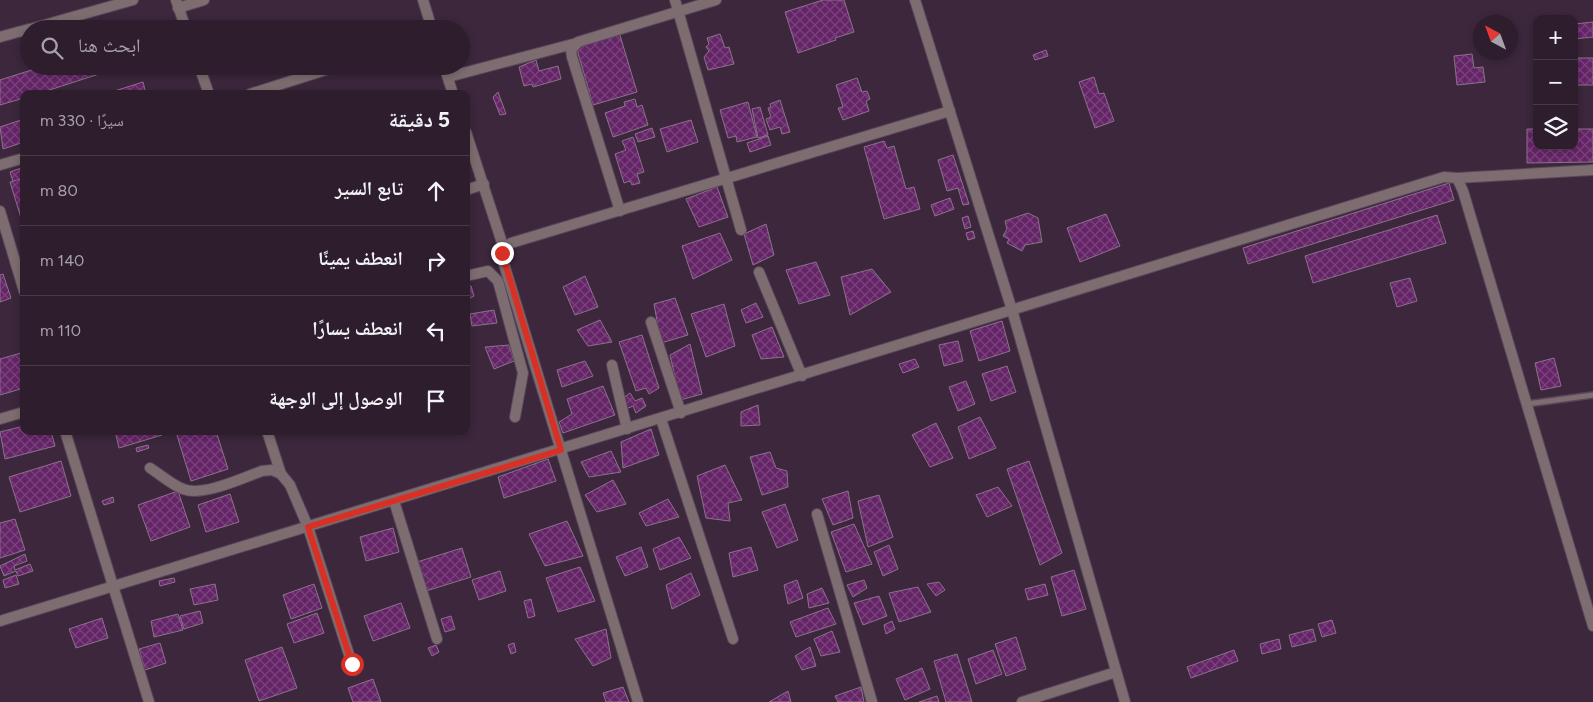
<!DOCTYPE html>
<html lang="ar">
<meta charset="utf-8">
<style>
:root{--surface:#2d1d2d;--page:#392a39;--text:#f1f3f6;--muted:#a7a2aa;--line:#483b49}
body{margin:0;font-family:Figtree,"Noto Naskh Arabic",sans-serif;background:var(--page);color:var(--text);direction:rtl}
.controls{position:absolute;right:15px;top:15px;display:grid;overflow:hidden;border-radius:10px;box-shadow:0 2px 8px #0003}
.controls button{width:45px;height:45px;display:grid;place-items:center;padding:0;border:0;border-bottom:1px solid var(--line);background:var(--surface);color:var(--text);font:25px sans-serif}
.compass{position:absolute;left:1473px;top:15px;width:45px;height:45px;border-radius:50%;background:var(--surface);box-shadow:0 2px 8px #0003;rotate:319deg}
.stop{position:absolute;width:15px;height:15px;margin:-11px;border:4px solid #d93025;border-radius:50%;background:#fff}
.stop.end{background:#d93025;border-color:#fff;box-shadow:0 1px 5px #0008}
.list{margin:0;padding:0;list-style:none}
h2{display:flex;justify-content:space-between;align-items:center;height:65px;margin:0;padding:0 20px;font-size:21px}
h2 small{font-size:16px;font-weight:400;color:var(--muted)}
.list li{display:grid;grid-template-columns:32px 1fr auto;gap:15px;align-items:center;box-sizing:border-box;height:70px;padding:0 20px;border-top:1px solid var(--line)}
.list b{display:block;font-size:19px;white-space:nowrap}
.list em{font-size:16px;font-style:normal;color:var(--muted)}
.icon{flex:none;width:28px;height:28px;fill:none;stroke:currentColor;stroke-width:2;stroke-linecap:round;stroke-linejoin:round}
.map{position:relative;flex:none;width:1593px;height:702px;overflow:hidden;direction:ltr}
.search{position:absolute;background:var(--surface);box-shadow:0 2px 8px #0003;left:20px;top:20px;width:450px;height:55px;display:flex;align-items:center;gap:12px;box-sizing:border-box;padding:0 18px;border-radius:28px;color:var(--muted);font-size:19px}
.panel{position:absolute;background:var(--surface);box-shadow:0 2px 8px #0003;left:20px;top:90px;width:450px;height:345px;border-radius:10px;direction:rtl}
.map>svg:first-child{display:block}
.building{fill:url(#building-cross-hatch);stroke:#8a728a}
.lines{fill:none;stroke-linecap:round;stroke-linejoin:round}
.lane-casing{stroke:#5a4659;stroke-width:8}
.street-casing{stroke:#5a4659;stroke-width:12}
.lane{stroke:#7d6d70;stroke-width:5}
.street{stroke:#7d6d70;stroke-width:10}
.route{stroke:#d93025;stroke-width:6}
</style>
<div class="map">
<svg width="1593" height="702" viewBox="0 0 1593 702">
<defs>
<pattern id="building-cross-hatch" width="8" height="8" patternUnits="userSpaceOnUse" patternTransform="scale(1.25)"><rect width="8" height="8" fill="#652467"/><path d="M0 0l8 8M0 8l8-8" fill="none" stroke="#7b437c"/></pattern>
</defs>
<rect width="100%" height="100%" fill="#3c273c"/>
<g class="building">
<polygon points="823,0 844,0 854,32 835,38 836,40 798,53 785,12"/>
<polygon points="1593,22 1593,37 1574,39 1574,24"/>
<polygon points="619,32 637,92 593,105 576,46"/>
<polygon points="720,34 725,48 729,47 734,64 708,70 704,57 709,51 706,47 709,44 707,38"/>
<polygon points="1046,50 1048,56 1035,60 1033,55"/>
<polygon points="1472,54 1474,68 1483,67 1485,82 1457,85 1454,56"/>
<rect x="1574" y="58" width="19" height="27"/>
<polygon points="536,60 539,71 558,66 561,79 533,87 532,84 524,86 519,67"/>
<polygon points="44,66 124,66 37,94 24,94 24,98 0,105 0,80"/>
<polygon points="1094,77 1099,94 1104,93 1114,121 1095,128 1079,82"/>
<polygon points="857,78 862,92 867,91 870,99 866,101 869,111 843,120 838,108 843,107 836,85"/>
<polygon points="143,82 146,94 105,94"/>
<polygon points="498,92 506,114 500,115 493,97"/>
<polygon points="635,99 637,107 642,105 648,125 613,137 605,113 625,106 624,102"/>
<polygon points="780,100 790,132 782,134 780,127 770,130 766,119 771,117 768,108 771,107 770,104"/>
<polygon points="748,102 757,137 737,142 736,136 728,138 720,110"/>
<polygon points="760,107 768,135 758,138 752,109"/>
<polygon points="24,119 24,142 3,149 0,127"/>
<polygon points="691,120 698,142 667,152 660,129"/>
<polygon points="652,128 655,137 638,142 635,134"/>
<polygon points="1527,129 1537,129 1537,146 1574,146 1574,129 1593,129 1593,162 1527,163"/>
<polygon points="768,136 771,145 750,152 747,143"/>
<polygon points="633,137 644,172 637,174 640,183 632,185 630,181 624,183 615,154 626,150 622,141"/>
<polygon points="884,141 887,148 894,146 906,189 914,187 920,209 884,219 864,147"/>
<polygon points="953,155 969,204 963,205 958,188 947,191 938,160"/>
<polygon points="24,167 24,188 16,191 10,172"/>
<polygon points="24,178 24,217 21,218 10,182"/>
<polygon points="1449,183 1454,200 1248,264 1243,248"/>
<polygon points="717,187 728,217 699,227 686,199"/>
<polygon points="950,198 954,209 935,216 931,205"/>
<polygon points="1028,213 1038,218 1042,242 1025,245 1022,251 1007,243 1009,239 1003,236 1007,229 1005,221"/>
<polygon points="1106,214 1120,246 1080,262 1067,228"/>
<polygon points="1437,215 1446,243 1313,283 1305,256"/>
<polygon points="968,216 971,227 965,229 962,218"/>
<polygon points="766,224 774,255 753,265 744,234"/>
<polygon points="973,231 975,238 968,240 966,233"/>
<polygon points="720,233 732,260 693,279 682,246"/>
<polygon points="816,262 830,295 799,304 786,270"/>
<polygon points="872,269 891,292 850,315 841,277"/>
<polygon points="3,274 11,298 0,302 0,275"/>
<polygon points="585,276 598,307 575,315 563,287"/>
<polygon points="1410,278 1417,301 1397,307 1390,283"/>
<polygon points="471,286 474,296 468,299 466,287"/>
<polygon points="675,298 688,335 661,343 654,304"/>
<polygon points="756,303 763,317 746,323 741,310"/>
<polygon points="724,304 735,346 706,357 691,314"/>
<polygon points="494,310 497,323 472,326 470,314"/>
<polygon points="600,320 612,342 588,346 577,330"/>
<polygon points="1002,321 1010,351 979,361 970,331"/>
<polygon points="772,327 784,357 761,359 752,335"/>
<polygon points="642,335 659,388 649,394 646,388 636,391 619,342"/>
<polygon points="958,341 963,361 944,366 939,345"/>
<polygon points="690,344 702,394 680,400 670,355"/>
<polygon points="509,345 514,361 494,369 485,347"/>
<polygon points="21,353 24,361 24,388 0,395 0,359"/>
<polygon points="1554,358 1561,386 1541,390 1535,363"/>
<polygon points="915,359 919,367 903,373 899,364"/>
<polygon points="585,361 593,376 562,387 557,370"/>
<polygon points="1007,366 1016,392 991,401 982,374"/>
<polygon points="966,381 975,404 958,411 949,387"/>
<polygon points="603,386 615,415 563,433 559,422 572,414 567,399"/>
<polygon points="630,393 635,401 642,398 646,406 636,413 633,406 626,409 623,398"/>
<polygon points="758,405 760,425 741,426 741,412"/>
<polygon points="980,417 996,448 969,459 958,427"/>
<polygon points="936,423 953,458 930,467 912,435"/>
<polygon points="24,426 24,431 51,431 55,446 5,459 0,432"/>
<polygon points="651,429 659,455 623,468 621,442"/>
<polygon points="115,431 160,431 162,435 119,448"/>
<polygon points="216,431 228,469 191,481 176,432"/>
<polygon points="148,445 149,448 137,452 136,448"/>
<polygon points="611,451 621,472 589,477 581,462"/>
<polygon points="770,452 776,468 787,471 788,487 762,495 750,457"/>
<polygon points="548,459 556,481 504,498 498,477"/>
<polygon points="61,461 71,496 20,512 9,477"/>
<polygon points="1029,461 1062,553 1040,565 1007,469"/>
<polygon points="725,465 742,500 728,503 730,521 706,518 697,476"/>
<polygon points="613,480 626,504 597,512 585,495"/>
<polygon points="998,487 1012,506 987,517 976,495"/>
<polygon points="178,491 190,527 151,541 138,505"/>
<polygon points="848,491 853,518 833,525 822,499"/>
<polygon points="230,494 239,522 206,532 198,505"/>
<polygon points="879,495 893,537 868,547 858,501"/>
<polygon points="113,497 114,502 104,505 102,501"/>
<polygon points="668,499 679,517 646,526 639,513"/>
<polygon points="785,504 798,540 777,548 762,512"/>
<polygon points="15,519 25,550 0,558 0,523"/>
<polygon points="567,521 583,556 545,566 529,534"/>
<polygon points="854,524 872,564 846,572 831,532"/>
<polygon points="393,528 399,552 366,561 360,537"/>
<polygon points="679,537 691,558 660,570 653,549"/>
<polygon points="889,545 898,569 883,576 874,552"/>
<polygon points="641,547 648,567 625,576 616,557"/>
<polygon points="751,547 758,570 733,577 729,553"/>
<polygon points="462,548 471,577 426,591 417,562"/>
<polygon points="25,554 27,561 14,566 15,570 30,564 33,571 18,576 16,571 4,576 0,566"/>
<polygon points="580,567 595,601 558,612 546,578"/>
<polygon points="1074,570 1086,609 1062,616 1051,577"/>
<polygon points="500,571 506,591 479,600 472,580"/>
<polygon points="691,573 700,595 672,609 666,585"/>
<polygon points="16,575 19,584 5,588 3,580"/>
<polygon points="174,578 175,582 160,586 159,581"/>
<polygon points="797,580 803,598 788,604 784,585"/>
<polygon points="864,580 867,588 853,597 847,585"/>
<polygon points="939,582 945,590 936,596 927,584"/>
<polygon points="215,584 218,600 194,605 190,589"/>
<polygon points="314,584 322,608 291,619 283,595"/>
<polygon points="1045,584 1048,595 1028,600 1025,589"/>
<polygon points="918,587 931,612 899,622 889,593"/>
<polygon points="822,588 829,603 809,608 807,594"/>
<polygon points="879,596 887,616 863,625 854,603"/>
<polygon points="531,599 535,616 528,618 524,601"/>
<polygon points="401,603 410,628 373,641 364,616"/>
<polygon points="828,608 836,624 796,637 790,622"/>
<polygon points="200,611 203,623 184,629 180,616"/>
<polygon points="317,613 324,633 294,643 287,624"/>
<polygon points="178,614 183,630 154,637 151,621"/>
<polygon points="451,616 455,629 445,632 441,619"/>
<polygon points="102,618 108,638 76,648 69,629"/>
<polygon points="1332,620 1336,633 1322,637 1318,624"/>
<polygon points="892,621 895,629 886,634 884,625"/>
<polygon points="606,629 611,658 593,666 575,639"/>
<polygon points="1313,629 1316,641 1292,647 1289,635"/>
<polygon points="832,631 840,652 821,656 814,639"/>
<polygon points="1016,637 1026,669 1006,676 995,644"/>
<polygon points="1279,639 1281,649 1262,654 1260,644"/>
<polygon points="160,643 166,663 145,670 139,649"/>
<polygon points="514,643 516,652 511,654 508,645"/>
<polygon points="436,645 439,652 432,656 428,648"/>
<polygon points="282,647 297,688 259,701 245,660"/>
<polygon points="810,647 816,666 802,670 795,656"/>
<polygon points="993,650 1002,674 976,684 968,659"/>
<polygon points="1234,650 1238,661 1191,678 1187,667"/>
<polygon points="957,654 972,702 946,702 934,661"/>
<polygon points="922,668 930,689 905,700 896,679"/>
<polygon points="373,679 381,702 353,702 348,688"/>
<polygon points="623,687 629,702 606,702 603,693"/>
<polygon points="861,687 864,702 838,702 835,696"/>
<polygon points="788,691 791,702 769,702"/>
<polygon points="937,696 939,702 919,702"/>
</g>
<g class="lines">
<g class="lane-casing">
<polyline id="lane" points="1527,404 1593,395"/>
</g>
<g class="street-casing">
<g id="street">
<polyline points="176,0 186,29"/>
<polyline points="423,0 432,29"/>
<polyline points="675,0 741,230"/>
<polyline points="915,0 1012,310 1125,702"/>
<polyline points="178,8 204,0"/>
<polyline points="30,29 133,0"/>
<polyline points="0,37 29,29"/>
<polyline points="199,66 209,94"/>
<polyline points="444,66 453,94"/>
<polyline points="448,77 577,43"/>
<polyline points="250,94 338,66"/>
<polyline points="466,132 504,249"/>
<polyline points="0,165 24,158"/>
<polyline points="1457,178 1593,170"/>
<polyline points="466,190 484,184"/>
<polyline points="0,211 24,291"/>
<polyline points="620,211 572,57 571,50 578,42 716,0"/>
<polyline points="759,272 802,376"/>
<polyline points="466,276 488,271 498,281 523,373 515,417"/>
<polyline points="651,322 681,413"/>
<polyline points="612,365 627,429"/>
<polyline points="0,419 24,412"/>
<polyline points="661,419 733,639"/>
<polyline points="65,431 149,702"/>
<polyline points="267,431 281,474"/>
<path d="M150,468C161,475 172,485 183,489C203,497 242,478 262,471L272,470L281,474L290,485L308,527L352,664"/>
<polyline points="394,501 437,639"/>
<polyline points="817,514 872,702"/>
<polyline points="0,621 1444,177 1457,178 1463,191 1593,626"/>
<path d="M638,702L503,261C501,252 503,248 511,243L950,111"/>
<polyline points="1022,702 1116,672"/>
</g>
</g>
<use href="#lane" class="lane"/>
<use href="#street" class="street"/>
</g>
<g class="lines">
<polyline class="route" points="352,664 308,527 561,450 502,253"/>
</g>
</svg>
<div class="controls">
<button>+</button>
<button>−</button>
<button><svg class="icon" aria-label="layers" viewBox="0 0 24 24"><path d="M12 4l9 5-9 5-9-5zM3 14l9 5 9-5"/></svg></button>
</div>
<svg class="compass" viewBox="-18 -18 36 36"><path d="M0-13l5 13h-10z" fill="#e53935"/><path d="M0 13l5-13h-10z" fill="#a7a2aa"/></svg>
<div class="stop" style="left:352px;top:664px"></div>
<div class="stop end" style="left:502px;top:253px"></div>
<div class="search"><svg class="icon" aria-label="search" viewBox="0 0 24 24"><circle cx="10" cy="10" r="6"/><path d="M15 15l6 6"/></svg>ابحث هنا</div>
<section class="panel">
<h2>5 دقيقة<small>سيرًا · 330 m</small></h2>
<ul class="list">
<li><svg class="icon" aria-label="ahead" viewBox="0 0 24 24"><path d="M12 20V5M6 11l6-6 6 6"/></svg><div><b>تابع السير</b></div><em>80 m</em></li>
<li><svg class="icon" aria-label="right" viewBox="0 0 24 24"><path d="M7 20v-9h11M14 6l5 5-5 5"/></svg><div><b>انعطف يمينًا</b></div><em>140 m</em></li>
<li><svg class="icon" aria-label="left" viewBox="0 0 24 24"><path d="M17 20v-9H6M10 6l-5 5 5 5"/></svg><div><b>انعطف يسارًا</b></div><em>110 m</em></li>
<li><svg class="icon" aria-label="arrive" viewBox="0 0 24 24"><path d="M6 21V4h12l-3 4 3 4H6"/></svg><div><b>الوصول إلى الوجهة</b></div></li>
</ul>
</section>
</div>
